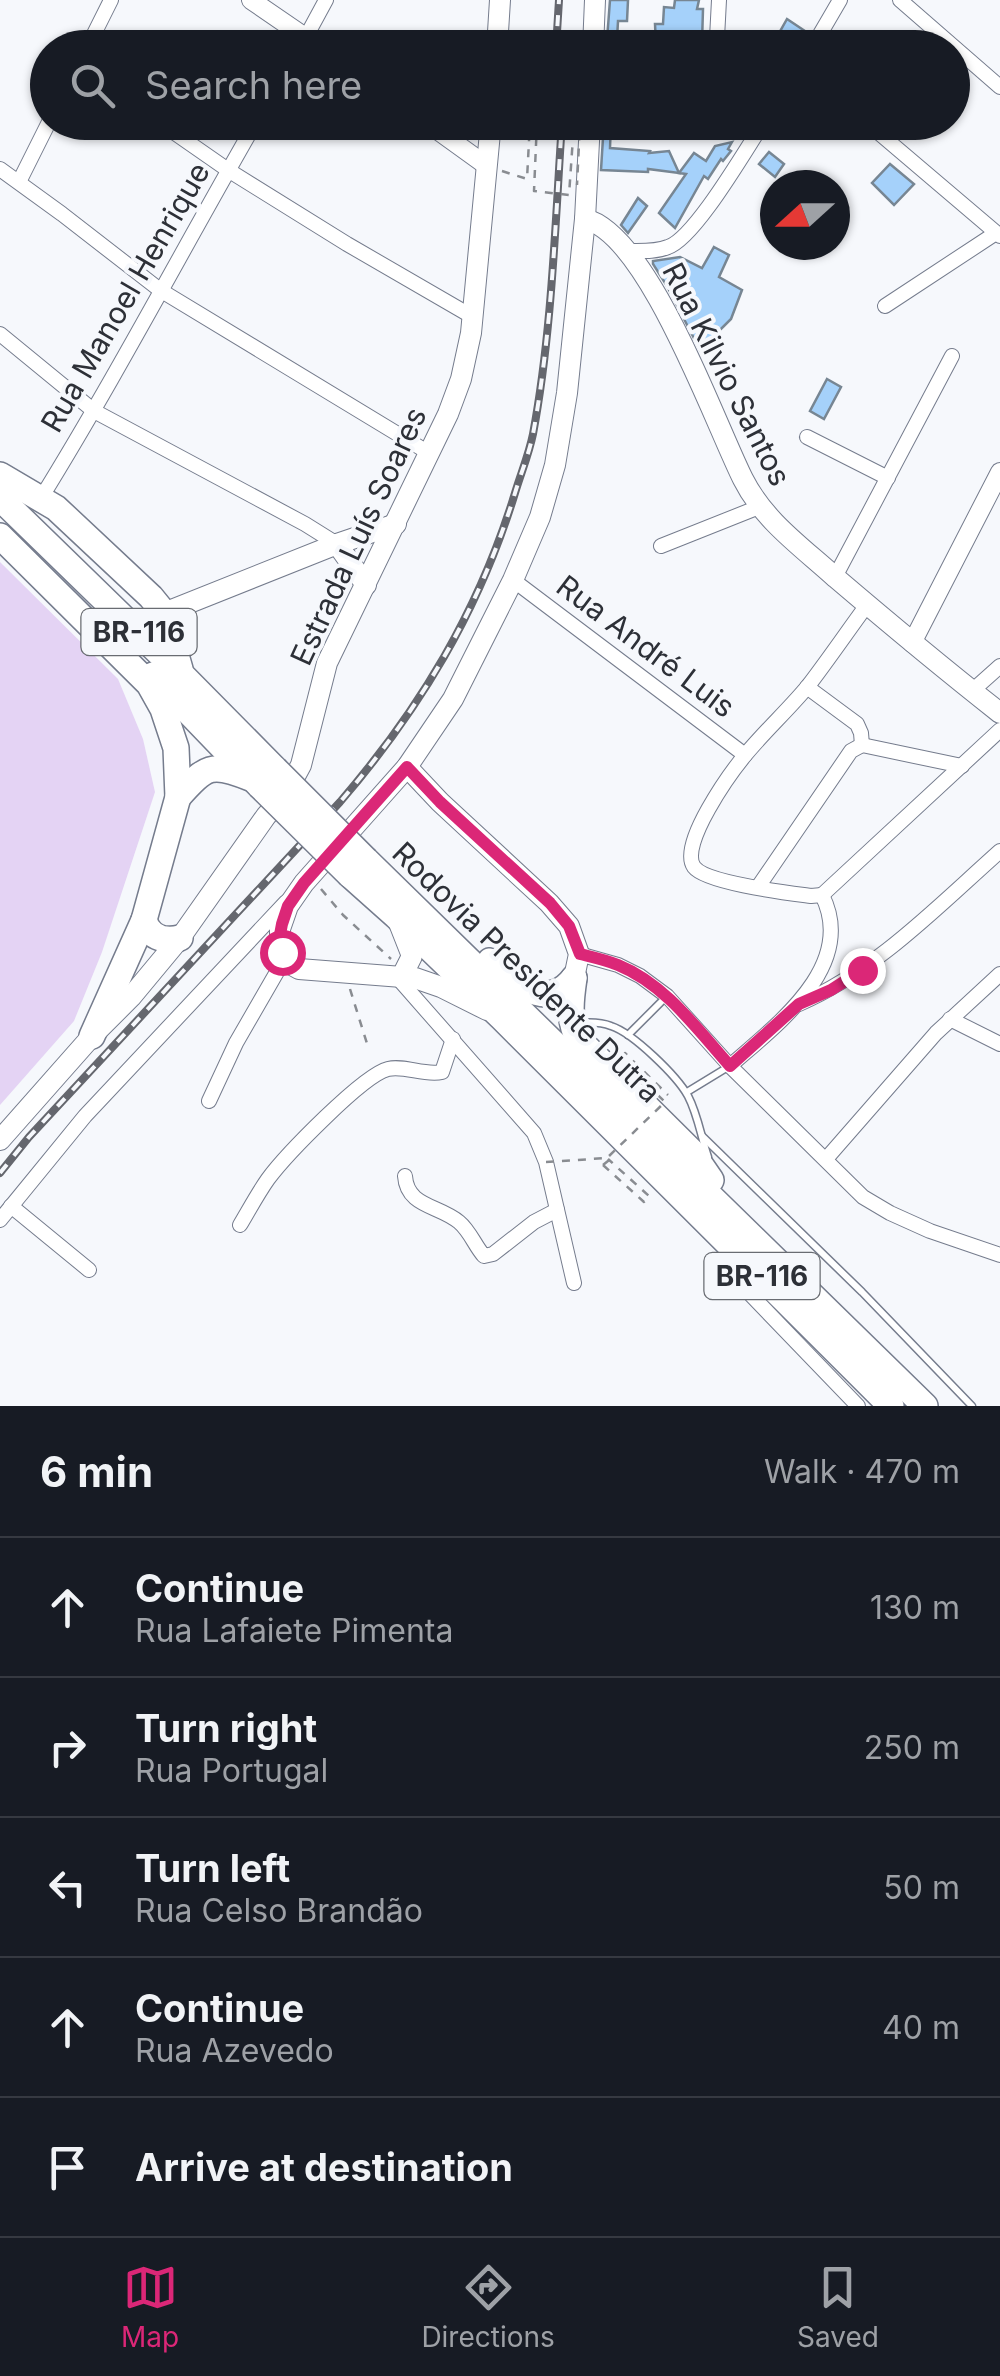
<!DOCTYPE html>
<meta charset="utf-8">
<style>
:root{--surface:#171b24;--page:#242831;--text:#f1f3f6;--muted:#9ea1a6;--line:#363941;--accent:#db2777}
body{margin:0;font-family:Inter,sans-serif;background:var(--page);color:var(--text)}
.compass{position:absolute;left:760px;top:170px;width:90px;height:90px;border-radius:50%;background:var(--surface);box-shadow:0 2px 8px #0004;rotate:249deg}
.stop{position:absolute;width:30px;height:30px;margin:-22px;border:8px solid #db2777;border-radius:50%;background:#fff}
.stop.end{background:#db2777;border-color:#fff;box-shadow:0 2px 10px #0008}
.list{margin:0;padding:0;list-style:none}
h2{display:flex;justify-content:space-between;align-items:center;height:130px;margin:0;padding:0 40px;font-size:42px}
h2 small{font-size:32px;font-weight:400;color:var(--muted)}
.list li{display:grid;grid-template-columns:65px 1fr auto;gap:30px;align-items:center;box-sizing:border-box;height:140px;padding:0 40px;border-top:2px solid var(--line)}
.list b{display:block;font-size:38px;white-space:nowrap}
.list p{margin:0;font-size:32px;white-space:nowrap;color:var(--muted)}
.list em{font-size:32px;font-style:normal;color:var(--muted)}
.icon{flex:none;width:55px;height:55px;fill:none;stroke:currentColor;stroke-width:2;stroke-linecap:round;stroke-linejoin:round}
.map{position:relative;flex:none;width:1000px;height:1406px;overflow:hidden}
.search{position:absolute;background:var(--surface);box-shadow:0 2px 8px #0004;left:30px;right:30px;top:30px;height:110px;display:flex;align-items:center;gap:25px;box-sizing:border-box;padding:0 35px;border-radius:55px;color:var(--muted);font-size:38px}
.sheet{height:830px;background:var(--surface)}
nav{display:flex;justify-content:space-around;align-items:center;box-sizing:border-box;height:140px;border-top:2px solid var(--line);background:var(--surface);font-size:28px;color:var(--muted)}
nav a{display:grid;justify-items:center;gap:5px}
nav .on{color:var(--accent)}
.map>svg:first-child{display:block}
.green{fill:#e4d3f4}
.building{fill:#a5d1fa;stroke:#778693;stroke-width:2.5}
.lines{fill:none;stroke-linecap:round;stroke-linejoin:round}
.service-casing{stroke:#757c8d;stroke-width:9}
.minor-casing{stroke:#757c8d;stroke-width:16}
.tertiary-casing{stroke:#757c8d;stroke-width:20}
.secondary-casing{stroke:#757c8d;stroke-width:22}
.motorway-casing{stroke:#757c8d;stroke-width:28}
.path{stroke:#898c91;stroke-width:2.5;stroke-dasharray:8 8;stroke-linecap:butt}
.service{stroke:#fff;stroke-width:6}
.minor{stroke:#fff;stroke-width:14}
.tertiary{stroke:#fff;stroke-width:18}
.secondary{stroke:#fff;stroke-width:20}
.motorway{stroke:#fff;stroke-width:25}
.rail-casing{stroke:#65676e;stroke-width:8}
.rail{stroke:#f6f8fc;stroke-width:4;stroke-dasharray:11;stroke-linecap:butt}
.motorway-bridge-casing{stroke:#757c8d;stroke-width:28;stroke-linecap:butt}
.path-bridge{stroke:#898c91;stroke-width:2.5;stroke-dasharray:8 8;stroke-linecap:butt}
.motorway-bridge{stroke:#fff;stroke-width:25}
.route{stroke:#db2777;stroke-width:12}
.labels{text-anchor:middle;dominant-baseline:central;stroke-width:8;stroke-linejoin:round;paint-order:stroke}
.shield{fill:#f6f8fc;stroke:#696c72;stroke-width:2.5}
.shield-label{font-size:28px;font-weight:bold;fill:#2d3037}
.street-label{font-size:30px;fill:#2d3037;stroke:#f6f8fc}
</style>
<div class="map">
<svg width="1000" height="1406" viewBox="0 0 1000 1406">
<rect width="100%" height="100%" fill="#f6f8fc"/>
<polygon class="green" points="0,562 118,679 143,739 155,792 102,952 74,1021 0,1105"/>
<g class="building">
<polygon points="610,0 628,0 627,21 618,21 617,40 607,40"/>
<polygon points="675,0 699,0 697,9 703,9 702,43 690,43 691,38 668,38 667,45 656,44 655,24 663,24 664,7 674,8"/>
<polygon points="787,19 808,33 798,48 794,48 778,35"/>
<polygon points="604,122 611,122 610,148 650,151 649,153 669,151 679,173 648,169 648,172 601,170"/>
<polygon points="732,142 728,149 731,151 723,161 721,159 708,179 704,176 675,228 659,213 686,174 679,173 694,153 706,161 715,146"/>
<polygon points="769,152 784,164 775,177 759,164"/>
<polygon points="890,164 914,184 894,205 872,183"/>
<polygon points="638,198 647,206 628,233 621,225"/>
<polygon points="714,247 729,255 719,277 742,290 731,319 700,350 667,286 653,264 653,261 680,257 702,268"/>
<polygon points="827,379 841,387 824,419 810,411"/>
</g>
<g class="lines">
<g class="service-casing">
<g id="service">
<path d="M579,1023C590,1022 601,1022 611,1026C633,1033 677,1076 688,1096C698,1115 701,1137 708,1157"/>
<polyline points="628,1035 666,997"/>
<polyline points="687,1092 728,1067"/>
<polyline points="702,1136 862,1292 972,1406"/>
</g>
</g>
<g class="minor-casing">
<g id="minor">
<polyline points="900,0 1000,87"/>
<polyline points="87,48 111,0"/>
<polyline points="300,48 326,0"/>
<polyline points="713,48 717,38 719,0"/>
<polyline points="812,48 840,0"/>
<polyline points="159,122 228,170 347,244 473,317"/>
<polyline points="866,122 1000,236"/>
<polyline points="0,169 62,214 160,290 429,453"/>
<polyline points="19,182 49,122"/>
<path d="M628,251C641,251 656,252 668,247C695,238 746,149 764,122"/>
<polyline points="885,306 996,233"/>
<polyline points="0,334 94,411 305,524 337,544"/>
<polyline points="807,437 888,478"/>
<path d="M41,498C117,375 184,247 256,122"/>
<polyline points="661,546 759,507"/>
<polyline points="835,577 952,356"/>
<polyline points="513,580 745,755"/>
<polyline points="807,687 857,724 861,733 862,745"/>
<polyline points="972,691 1000,666"/>
<polyline points="862,745 962,766"/>
<polyline points="758,887 851,751 862,745"/>
<path d="M822,895L811,896C789,893 706,883 694,867C678,845 731,772 746,754C766,730 789,709 808,686C828,660 847,632 867,605"/>
<polyline points="822,895 1000,730"/>
<polyline points="579,954 618,965 640,976 667,996 730,1066 863,1197 890,1213 930,1231 1000,1255"/>
<polyline points="396,976 534,1133 546,1162 574,1283"/>
<path d="M799,1004C877,970 937,907 1000,851"/>
<polyline points="950,1019 1000,1044"/>
<path d="M730,1066C776,1025 858,966 822,895"/>
<polyline points="209,1101 236,1043 285,958"/>
<polyline points="826,1159 936,1033 1000,974"/>
<path d="M405,1176C407,1207 439,1205 459,1222C470,1231 475,1246 484,1256L493,1254L534,1222L557,1210"/>
<polyline points="11,1206 89,1270"/>
<polyline points="0,1220 85,1116 286,902"/>
<path d="M240,1225C249,1210 258,1193 268,1179C285,1156 363,1075 388,1069C405,1065 424,1076 442,1072L453,1039"/>
<polyline points="759,1284 751,1295 858,1406"/>
</g>
</g>
<g class="tertiary-casing">
<g id="tertiary">
<polyline points="251,0 321,48"/>
<polyline points="426,122 487,166"/>
<polyline points="912,643 1000,472"/>
</g>
</g>
<g class="secondary-casing">
<g id="secondary">
<polyline points="497,48 500,0"/>
<polyline points="593,48 595,0"/>
<path d="M585,219C648,234 714,421 743,479C764,521 802,547 836,578C890,624 944,669 1000,713"/>
<polyline points="337,544 366,585"/>
<polyline points="164,613 337,544 396,524"/>
<polyline points="407,767 440,802 549,903 569,926 579,954 574,978"/>
<polyline points="399,923 412,956 402,976"/>
<polyline points="487,1010 441,987 415,978 299,969 290,964 280,945 280,929 288,906 304,883 407,767 453,699 513,580 540,517 555,465 567,393 585,219 590,122"/>
<polyline points="0,1140 92,1036 131,997 180,938 266,816 286,793 301,765 327,663 448,414 461,379 471,333 491,122"/>
</g>
</g>
<g class="motorway-casing">
<g id="motorway">
<polyline points="0,475 56,508 151,597 164,613 180,669"/>
<polyline points="0,498 181,674 275,769"/>
<polyline points="0,536 149,684 163,709 176,748 178,797 144,920 92,1036"/>
<polyline points="153,675 260,786"/>
<path d="M178,797C206,766 211,762 250,778"/>
<polyline points="366,860 925,1406"/>
<polyline points="350,875 396,916 502,1018 891,1406"/>
<path d="M144,920C149,937 163,942 180,938"/>
<path d="M490,961C516,981 545,1014 574,978"/>
<path d="M574,978C571,999 568,1019 578,1039L691,1151L711,1180"/>
</g>
</g>
<g class="path">
<polyline points="502,171 527,179 530,122"/>
<polyline points="321,889 343,915 391,959"/>
<polyline points="350,989 369,1050"/>
<polyline points="603,1165 614,1156"/>
<polyline points="722,1266 741,1285"/>
</g>
<use href="#service" class="service"/>
<use href="#minor" class="minor"/>
<use href="#tertiary" class="tertiary"/>
<use href="#secondary" class="secondary"/>
<use href="#motorway" class="motorway"/>
<g class="rail-casing">
<g id="rail">
<polyline points="556,48 559,0"/>
<path d="M0,1173L29,1137L340,802C420,709 479,611 515,493C521,473 529,454 533,434C552,332 555,226 562,122"/>
</g>
</g>
<use href="#rail" class="rail"/>
<g class="motorway-bridge-casing">
<g id="motorway-bridge">
<polyline points="275,769 366,860"/>
<polyline points="260,786 350,875"/>
</g>
</g>
<g class="path-bridge">
<polyline points="537,122 534,191 569,195 574,123 580,123 577,185"/>
<polyline points="546,1162 607,1158 665,1102 619,1058 625,1053 668,1095"/>
<polyline points="603,1165 644,1202 649,1196 608,1159"/>
</g>
<use href="#motorway-bridge" class="motorway-bridge"/>
</g>
<g class="lines">
<path class="route" d="M282,952L279,940L282,924L288,906L304,883L407,767L440,802L550,903L569,926L580,954C592,957 606,960 618,965C665,984 697,1029 730,1066L799,1004L831,990L862,970"/>
</g>
<g class="labels">
<g class="shield">
<rect x="81.5" y="609" width="115" height="46" rx="8"/>
<rect x="704.5" y="1253" width="115" height="46" rx="8"/>
</g>
<g class="shield-label">
<text x="139" y="632">BR-116</text>
<text x="762" y="1276">BR-116</text>
</g>
<g class="street-label">
<text transform="translate(125 297) rotate(-60)">Rua Manoel Henrique</text>
<text transform="translate(727 374) rotate(63)">Rua Kilvio Santos</text>
<text transform="translate(358 536) rotate(-65)">Estrada Luís Soares</text>
<text transform="translate(646 646) rotate(37)">Rua André Luis</text>
<text transform="translate(527 972) rotate(44)">Rodovia Presidente Dutra</text>
</g>
</g>
</svg>
<svg class="compass" viewBox="-18 -18 36 36"><path d="M0-13l5 13h-10z" fill="#e53935"/><path d="M0 13l5-13h-10z" fill="#9ea1a6"/></svg>
<div class="stop" style="left:282px;top:952px"></div>
<div class="stop end" style="left:862px;top:970px"></div>
<div class="search"><svg class="icon" aria-label="search" viewBox="0 0 24 24"><circle cx="10" cy="10" r="6"/><path d="M15 15l6 6"/></svg>Search here</div>
</div>
<section class="sheet">
<h2>6 min<small>Walk · 470 m</small></h2>
<ul class="list">
<li><svg class="icon" aria-label="ahead" viewBox="0 0 24 24"><path d="M12 20V5M6 11l6-6 6 6"/></svg><div><b>Continue</b><p>Rua Lafaiete Pimenta</p></div><em>130 m</em></li>
<li><svg class="icon" aria-label="right" viewBox="0 0 24 24"><path d="M7 20v-9h11M14 6l5 5-5 5"/></svg><div><b>Turn right</b><p>Rua Portugal</p></div><em>250 m</em></li>
<li><svg class="icon" aria-label="left" viewBox="0 0 24 24"><path d="M17 20v-9H6M10 6l-5 5 5 5"/></svg><div><b>Turn left</b><p>Rua Celso Brandão</p></div><em>50 m</em></li>
<li><svg class="icon" aria-label="ahead" viewBox="0 0 24 24"><path d="M12 20V5M6 11l6-6 6 6"/></svg><div><b>Continue</b><p>Rua Azevedo</p></div><em>40 m</em></li>
<li><svg class="icon" aria-label="arrive" viewBox="0 0 24 24"><path d="M6 21V4h12l-3 4 3 4H6"/></svg><div><b>Arrive at destination</b></div></li>
</ul>
</section>
<nav>
<a class="on"><svg class="icon" aria-label="map" viewBox="0 0 24 24"><path d="M3 6l6-2 6 2 6-2v14l-6 2-6-2-6 2zM9 4v14M15 6v14"/></svg>Map</a>
<a><svg class="icon" aria-label="directions" viewBox="0 0 24 24"><path d="M12 3l9 9-9 9-9-9zM9 14v-3h6M13 9l2 2-2 2"/></svg>Directions</a>
<a><svg class="icon" aria-label="saved" viewBox="0 0 24 24"><path d="M7 4h10v16l-5-4-5 4z"/></svg>Saved</a>
</nav>
